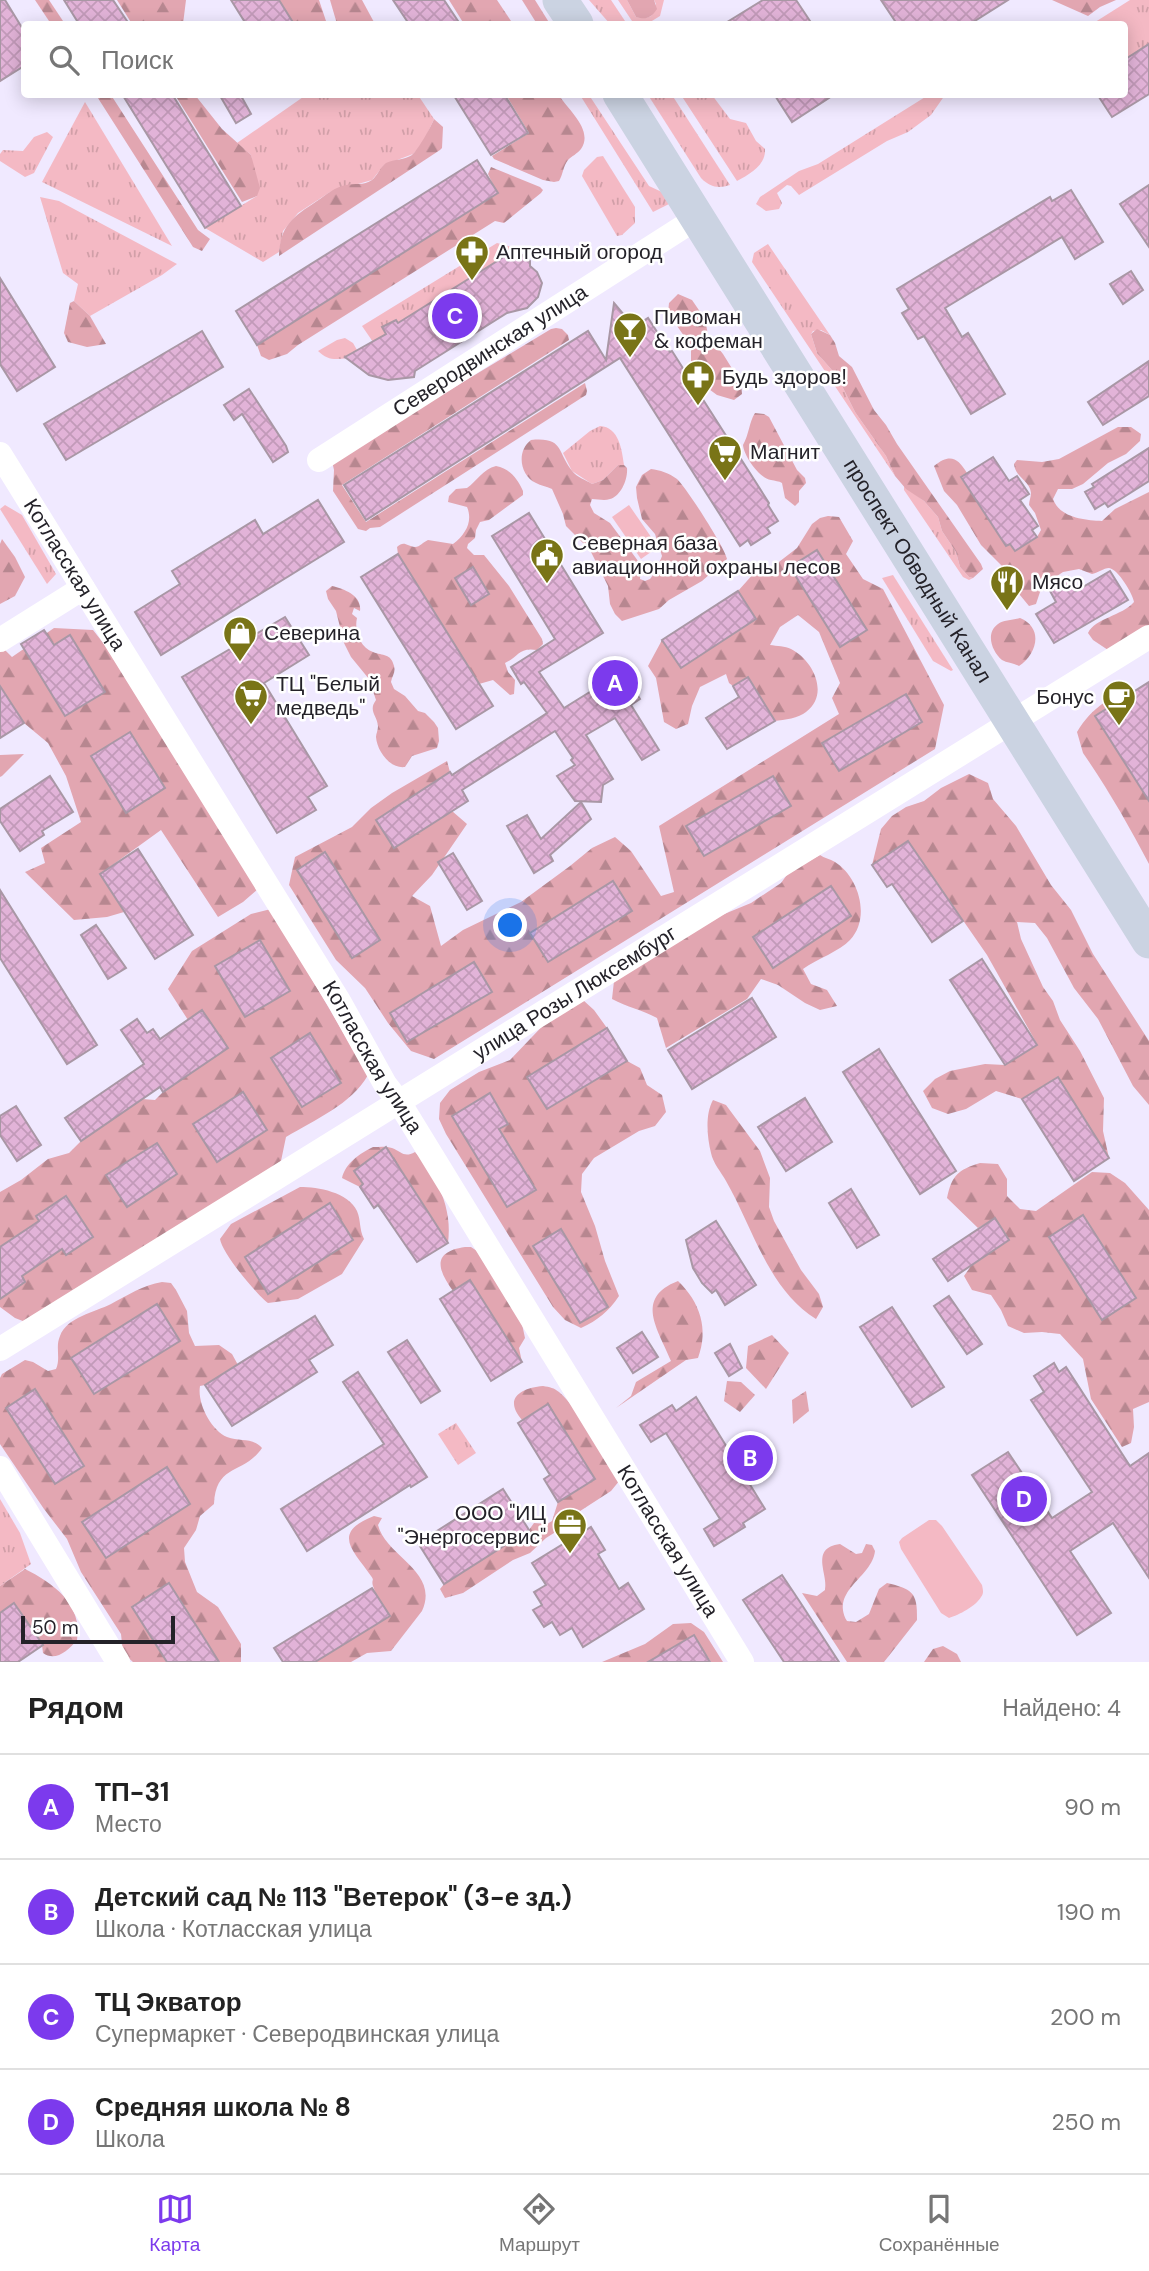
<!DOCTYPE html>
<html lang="ru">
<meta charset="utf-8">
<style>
:root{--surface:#fff;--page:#f2f2f2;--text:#222;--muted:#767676;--line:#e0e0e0;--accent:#7c3aed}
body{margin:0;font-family:"DM Sans",sans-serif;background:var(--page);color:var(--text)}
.scale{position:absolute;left:21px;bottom:18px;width:154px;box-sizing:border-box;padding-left:7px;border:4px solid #242229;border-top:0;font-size:19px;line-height:24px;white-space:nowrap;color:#242229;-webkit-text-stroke:5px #fff;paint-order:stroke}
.you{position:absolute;left:511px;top:926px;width:24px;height:24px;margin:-18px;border:5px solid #fff;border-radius:50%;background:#1a73e8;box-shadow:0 0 0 10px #1a73e833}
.badge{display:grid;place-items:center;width:46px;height:46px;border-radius:50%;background:var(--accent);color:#fff;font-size:23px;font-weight:700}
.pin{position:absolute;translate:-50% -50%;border:4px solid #fff;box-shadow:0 2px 7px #0006}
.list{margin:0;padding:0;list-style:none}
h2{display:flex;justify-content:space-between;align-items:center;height:91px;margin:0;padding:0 28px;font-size:30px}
h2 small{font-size:23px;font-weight:400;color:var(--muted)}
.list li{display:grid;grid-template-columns:46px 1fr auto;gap:21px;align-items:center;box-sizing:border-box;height:105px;padding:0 28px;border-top:2px solid var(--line)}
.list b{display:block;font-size:26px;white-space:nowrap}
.list p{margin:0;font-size:23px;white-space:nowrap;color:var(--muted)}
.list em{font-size:23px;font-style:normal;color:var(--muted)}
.icon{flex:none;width:38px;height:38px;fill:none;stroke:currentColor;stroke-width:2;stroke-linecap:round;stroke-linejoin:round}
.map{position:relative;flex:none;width:1149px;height:1662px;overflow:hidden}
.search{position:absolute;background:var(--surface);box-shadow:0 4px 18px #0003;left:21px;right:21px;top:21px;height:77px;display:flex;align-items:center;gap:18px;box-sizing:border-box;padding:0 24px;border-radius:7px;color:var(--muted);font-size:26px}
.sheet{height:511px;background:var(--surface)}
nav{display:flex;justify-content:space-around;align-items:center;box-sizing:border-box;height:98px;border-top:2px solid var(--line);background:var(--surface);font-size:19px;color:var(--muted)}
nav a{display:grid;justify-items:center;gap:4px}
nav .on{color:var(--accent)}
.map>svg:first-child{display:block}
.grass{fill:url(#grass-tufts)}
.forest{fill:url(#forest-firs)}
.pitch{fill:#f4b9c4}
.building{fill:url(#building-cross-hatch);stroke:#a997a5;stroke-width:2}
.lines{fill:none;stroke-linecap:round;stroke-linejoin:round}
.street{stroke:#fff;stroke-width:24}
.secondary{stroke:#cbd3e2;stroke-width:35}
.labels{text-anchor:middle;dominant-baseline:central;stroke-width:5;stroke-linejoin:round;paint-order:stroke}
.poi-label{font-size:21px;fill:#242229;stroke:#fff;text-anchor:start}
.street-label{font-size:21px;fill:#242229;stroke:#fff}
</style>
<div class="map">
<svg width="1149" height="1662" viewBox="0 0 1149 1662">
<defs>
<pattern id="grass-tufts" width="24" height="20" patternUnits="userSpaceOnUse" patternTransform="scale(1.75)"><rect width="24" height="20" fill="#f4b9c4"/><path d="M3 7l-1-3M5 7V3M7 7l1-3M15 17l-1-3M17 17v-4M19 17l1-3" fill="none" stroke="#d19fa8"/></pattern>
<pattern id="forest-firs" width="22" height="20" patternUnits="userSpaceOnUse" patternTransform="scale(1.75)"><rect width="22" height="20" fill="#e2a6b1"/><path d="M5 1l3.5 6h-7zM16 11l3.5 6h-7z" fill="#b78790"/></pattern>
<pattern id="building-cross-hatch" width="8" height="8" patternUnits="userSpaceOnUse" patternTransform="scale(1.75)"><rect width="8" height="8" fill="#e2b3d8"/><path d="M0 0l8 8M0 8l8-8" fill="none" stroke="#c29ab9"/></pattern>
</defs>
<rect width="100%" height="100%" fill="#f0e9ff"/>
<g class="grass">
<polygon points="589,0 611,0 627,24 610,24"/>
<polygon points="618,0 627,0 636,17 646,18 651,16 656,4 654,0 664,0 660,16 647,24 634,24"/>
<polygon points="1130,0 1149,0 1149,44 1125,60 1124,24 1092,24"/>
<polygon points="930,94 945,95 931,115 908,132 887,141 799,195 791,186 787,185 777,193 782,203 779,209 766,211 756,204 760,197 799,171 818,164"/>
<polygon points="306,95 418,95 434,119 423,143 413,154 384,165 372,180 330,192 298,213 283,231 279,252 263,262 205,228 257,196 251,155 237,143"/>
<polygon points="580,95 589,95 649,186 664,193 669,204 653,212"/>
<path d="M648,95H672L730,185C718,189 710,187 701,178Z"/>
<path d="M681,95H712L730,119L746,123L756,141L765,149C766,165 750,174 737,181Z"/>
<polygon points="85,102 172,246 42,182"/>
<polygon points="47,132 53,137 34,173 25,177 0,161 0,154 3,150 23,151 34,137"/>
<polygon points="603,156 635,207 635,223 622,235 617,236 582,176 584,170 597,157"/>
<polygon points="40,197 59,201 177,264 162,275 90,316 74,301 78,284 63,273"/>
<polygon points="497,243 512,247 502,258 398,323 395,320 383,327 386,334 373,342 362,326"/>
<polygon points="768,244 830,335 821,330 813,331 811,334 817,353 837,376 855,412 886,456 895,476 752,262 754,253"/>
<path d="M345,338L353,343L357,350L349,355L347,358C335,360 327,360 318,351L337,340Z"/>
<path d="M600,426C619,427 622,450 624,465H618L603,480L592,484L572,471L563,453L590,431Z"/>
<polygon points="904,486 924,501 938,517 942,531 956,552 960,567 969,577 973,578 969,580 963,577 904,490"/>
<polygon points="5,505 22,515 56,574 47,584 0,509"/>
<polygon points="893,575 953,670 951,671 933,661 882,578"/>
<polygon points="456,1423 476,1453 458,1465 438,1434"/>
<polygon points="0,1499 20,1533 31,1564 0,1586"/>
</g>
<g class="forest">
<polygon points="35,0 49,0 65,24 51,24"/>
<polygon points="117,0 186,0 183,24 132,24"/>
<polygon points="279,0 319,0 327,24 294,24"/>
<polygon points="330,0 362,0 375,24 337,24"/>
<polygon points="449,0 497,0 513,24 464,24"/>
<polygon points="522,0 535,0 550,24 537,24"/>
<path d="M627,0H654L657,9C651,18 646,20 636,17Z"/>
<polygon points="1052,0 1116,0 1100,7 1088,16"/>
<polygon points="96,95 111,95 198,230 210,239 202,251 193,247"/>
<polygon points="175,95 195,95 222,129 251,155 260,188 257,196 242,202"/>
<path d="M506,95H559C568,110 594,130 581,149C577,154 572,156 568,160C563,166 563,175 559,181L554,182L543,180L494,159L492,156L529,133Z"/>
<path d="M434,119L443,127L442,148L440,150L279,256C280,225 293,217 317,201C326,195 335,187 346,185C354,183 364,186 372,180C378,175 380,167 386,163C394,159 405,160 412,155C418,150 432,125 434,119Z"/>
<polygon points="491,167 540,187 543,190 541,193 504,223 495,221 298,345 287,354 269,360 261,356 257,345 497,193 488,174"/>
<polygon points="678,294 692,300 705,319 708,335 723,354 741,383 742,394 734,400 717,395 702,384 691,363 691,346 668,313 669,303"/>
<polygon points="74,301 90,316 106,344 87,347 68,342 64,333 70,303"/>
<polygon points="556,328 562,329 568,335 569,340 342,485 366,522 585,383 587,391 586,395 380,527 370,528 366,531 358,529 333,491 334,470 332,461 551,329"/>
<polygon points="817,329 830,335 835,343 839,356 852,367 874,410 886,425 897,444 981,564 983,569 973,578 969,577 960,567 956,552 942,531 938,517 924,501 906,489 895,476 886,456 855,412 837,376 817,353 811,334"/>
<path d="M755,413L764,414L769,417L797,470L805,478L806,483L799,491V502L795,506L785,498L782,483C779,481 775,481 771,480C759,478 744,456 743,445C749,435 749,422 755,413Z"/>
<path d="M1118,427H1131L1141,434L1140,441L1126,454L1108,463L1083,484L1072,489H1058L1053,499C1060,518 1084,520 1102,521L1115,509L1149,492V630L1108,650L1093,640L1088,633C1095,618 1122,616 1134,602C1133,594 1118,569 1109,568C1104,568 1097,573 1092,574L1079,569L1063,572L1042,586L1036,604L1029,606L1010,583L1002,566L981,545L957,505L944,491L934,466C950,453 958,458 967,473L961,478L1006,546L1009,544L1015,551L1037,537L1041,530L1035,513L1029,505C1029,501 1031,497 1031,493C1030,481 1015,477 1014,464L1017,460L1042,462L1059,459Z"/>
<path d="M531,440C565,437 556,452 573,472C577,477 586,480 592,484L603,480L618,465H624L627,468C628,479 621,496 610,499C604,501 598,499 592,499L590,505L594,513L610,523L641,565L640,579L645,581L650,579L656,571L662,556L655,534L642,519L637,498L636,487L642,475L651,469C660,470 669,473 677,479C686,487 725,548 727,559L702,581L669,600L659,609L622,621L615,614L610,604L608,586L590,550L566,526L563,514L552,489C546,486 541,486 536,483C520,476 516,451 531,440Z"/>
<path d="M496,466C510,469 517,478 523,491V495L489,520L480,522L476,530L475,538L468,544L467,548L474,555H484L509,586L542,639L543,644L537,650C518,647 519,657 505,663L508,672L515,680L514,694L510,695L493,680L479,684L398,554L397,547C404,540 407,546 415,547C420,547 423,542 428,540L453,544C466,534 473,521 467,507L448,502L449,496L456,489L467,488C477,481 483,469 496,466Z"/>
<path d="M828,516L839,517L853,541L846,554L863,579L883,589L944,705L935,749L434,1059L411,1051L388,1023L365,988L336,960L289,885L295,857L352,827L371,808L392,793L447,761L450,772L376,820L394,848L452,811L467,824L432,875L412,896L430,906L441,946L463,930L521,902L570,866L592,848L615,837L631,851L661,896L674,892L659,826L839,714L832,698L840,683L819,632L798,615L780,627L770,645C777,646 785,646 791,649C813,660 830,694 806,712C799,718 784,720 775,721L748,678L733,686L729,683L726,674L700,687L692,706L688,724L676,729L664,722L656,678L648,666L662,640L681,668L756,619L738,591L755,572L775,565L797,548L812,524L820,518Z"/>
<polygon points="2,539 15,557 25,577 15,596 0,604 0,544"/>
<path d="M332,586C345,589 362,596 360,611L354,608L352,614L357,618C354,630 360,648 373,652C383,656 391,653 394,666C396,672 392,676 391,682L394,689L405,696L418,711L425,713L434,722L438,728L439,741L437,748L412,756L405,767C390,769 377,751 376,737C376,734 378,730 378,726C377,715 368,711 376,700L369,679L351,657L344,643L336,611L328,599L326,591Z"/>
<path d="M1020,618C1044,628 1037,654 1019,666C1014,663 1007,663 1002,660C992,652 985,633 998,624C1003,620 1014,620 1020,618Z"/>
<polygon points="54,628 93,630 111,653 258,889 243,902 218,917 161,830 100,874 124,912 107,917 74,920 25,872 45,863 41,848 81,822 66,776 48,743 24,723 0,686 0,645 12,657"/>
<path d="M1105,702L1111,706L1095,717L1149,801V864C1129,826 1108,789 1083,753L1077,732C1085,719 1092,711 1105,702Z"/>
<polygon points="24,754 2,776 0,777 0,755"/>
<polygon points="969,774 988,783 993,799 1016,826 1051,885 1071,910 1093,954 1149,1041 1149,1105 1133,1086 1098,1019 1074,988 1047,938 1035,923 1017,922 1021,939 1043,987 1053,1001 1060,1020 1080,1051 1104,1098 1103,1131 1109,1158 1058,1077 1022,1099 996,1091 966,1109 948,1114 932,1108 923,1091 935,1079 950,1071 985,1064 1005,1065 1037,1044 987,955 908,841 872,865 881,829 892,816 906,807 924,801 941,788"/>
<path d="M820,855C824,858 830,859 835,862C859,877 871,918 850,940C840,951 817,959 803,969L811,984L827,990L837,1006L820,1010L805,1003L778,985L761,979L747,999L666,1048L657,1018C642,1010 627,1007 612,999L614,981L717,917L751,903L781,883L789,872Z"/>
<path d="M271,909L368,1075C352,1104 314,1120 286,1137L281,1161L267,1172L28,1323L15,1318L0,1307V1192L21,1180L48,1159L69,1153L81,1141L142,1099L155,1100L163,1092L188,1020L168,989L192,951L251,914Z"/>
<path d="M583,1000L594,1010L607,1028L627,1061L640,1068L647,1085L662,1095L666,1112L655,1126L639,1131L594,1158L582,1174L581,1192L595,1226L605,1261L619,1296C608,1312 598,1320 581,1328L565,1320L553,1307L446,1134L439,1119L440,1103L450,1090L479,1072L510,1060L553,1015Z"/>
<path d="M713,1100L726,1105L760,1151L770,1178L769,1207L774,1221L801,1270L819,1294L823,1307L816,1319C768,1289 753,1228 726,1181C721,1172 713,1163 711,1153C707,1137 705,1114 713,1100Z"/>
<path d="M373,1147C379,1147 386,1146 392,1148C402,1152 404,1158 415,1152C437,1176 453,1209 448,1243L397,1163L360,1187L342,1178C345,1164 360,1153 373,1147Z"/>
<path d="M980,1163L998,1164L1007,1179V1196L1020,1209L1036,1211L1092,1172L1110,1173L1125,1183L1149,1210V1402L1133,1409L1134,1427L1131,1443L1122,1447L1091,1399L1083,1359L1060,1334L1042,1332L1024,1333L1008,1326L1001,1310L991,1295L972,1290L964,1276L971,1266L1009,1239L995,1218L978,1228L947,1198C952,1175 958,1170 980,1163Z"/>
<path d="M300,1187C318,1187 348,1192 357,1211C361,1220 359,1229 364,1239L342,1274L335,1278L298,1299L268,1303C256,1294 222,1253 220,1239L231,1224Z"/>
<path d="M465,1247H471L477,1251L522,1324L525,1338L519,1348L522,1362L470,1280L453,1291C438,1270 431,1252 465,1247Z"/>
<path d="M678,1281C700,1302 709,1329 698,1358L686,1360L616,1408L631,1396L636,1382L671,1361C658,1329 634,1298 678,1281Z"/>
<path d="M162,1282L171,1283L176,1290L187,1311L189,1333L195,1346L219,1345L232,1354L238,1365L205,1385L200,1386C197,1403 211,1430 227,1437C240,1442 252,1437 262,1448C244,1475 216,1463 214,1504L200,1516L196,1530L184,1548L185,1562L197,1592L218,1607L241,1644V1662H133L123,1653L121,1634L81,1572L67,1539L44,1509L0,1444V1378L2,1374L25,1360L33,1362L48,1371L56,1369C61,1358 55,1347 60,1336C67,1317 95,1312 111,1304C128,1295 143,1285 162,1282Z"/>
<polygon points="772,1335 789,1353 766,1389 746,1368 748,1346"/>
<polygon points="727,1381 741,1382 755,1395 740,1412 724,1401"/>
<path d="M543,1386C550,1387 554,1388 559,1392C581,1411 603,1454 620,1480L611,1491L574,1515L562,1528L546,1538L530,1553L513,1560L463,1593L445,1598L440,1589L444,1584L529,1530L534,1523L547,1524L552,1521L558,1502L594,1479L548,1404L522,1420C503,1398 521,1388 543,1386Z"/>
<polygon points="806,1391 809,1411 793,1424 792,1400"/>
<path d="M374,1516L382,1518L378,1525C386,1557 440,1571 422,1611L391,1651L367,1653L351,1662H315L389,1616C384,1607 376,1596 373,1586C371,1579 375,1581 371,1576C354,1551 330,1533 374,1516Z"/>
<path d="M840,1544L856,1554L862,1553L866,1544L872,1545L875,1551C872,1578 830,1590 847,1621L856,1622L869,1614L879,1589L887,1583C911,1589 918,1591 917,1620L884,1662H847L802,1593L817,1596L825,1590C829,1575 809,1548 840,1544Z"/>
<path d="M25,1569C53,1583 83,1604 77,1640C68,1651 55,1662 43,1653L42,1645L14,1604L0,1613V1586Z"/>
<polygon points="691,1623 704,1632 723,1662 711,1662 694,1635 650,1662 602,1662 645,1644 673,1624"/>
<polygon points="943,1646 957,1654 961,1662 924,1662 933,1649"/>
</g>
<g class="pitch">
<polygon points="629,505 658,547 641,559 612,517"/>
<path d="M929,1520H936L942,1526L982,1585C983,1590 984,1593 981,1597C976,1606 959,1615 949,1618L941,1613L901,1549L899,1542L902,1538Z"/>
</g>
<g class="building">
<polygon points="0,0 5,0 24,31 24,66 0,81"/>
<polygon points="64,0 113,0 129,24 79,24"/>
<polygon points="231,0 279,0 294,24 246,24"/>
<polygon points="393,0 444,0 460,24 409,24"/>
<polygon points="763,0 796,0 812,24 724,24"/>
<polygon points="881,0 1008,0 970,24 897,24"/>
<polygon points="1149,44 1149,94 1112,117 1097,94 1124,94 1124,60"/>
<polygon points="122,94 172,94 241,206 205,228"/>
<polygon points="219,94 240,94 251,114 236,123"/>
<polygon points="453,94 504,94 528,133 491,155"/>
<polygon points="774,94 835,94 792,122"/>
<polygon points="477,160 498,193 257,345 236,311"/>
<polygon points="1149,185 1149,247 1120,204"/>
<polygon points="1071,190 1103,242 1075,259 1062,237 945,308 962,337 968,333 1005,394 971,414 924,336 918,339 902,313 909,309 897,289 1050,197 1052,201"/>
<polygon points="512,247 530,261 530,266 537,272 542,283 538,297 527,308 507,313 415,371 414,377 388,380 369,375 345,357 386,334 382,327 396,320 398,323 502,258"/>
<polygon points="1131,271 1143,290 1123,304 1110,284"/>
<polygon points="0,278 55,367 17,391 0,364"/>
<polygon points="614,303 634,327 648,318 670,352 672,351 769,503 768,505 778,521 767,528 770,533 751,545 748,540 740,546 620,358 366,520 344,485 588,331 606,360"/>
<polygon points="202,331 223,367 66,460 44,424"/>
<polygon points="1149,361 1149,396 1103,425 1088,402"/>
<polygon points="249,389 286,446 288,452 273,462 242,414 234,420 224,405"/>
<polygon points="1149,448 1149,481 1108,507 1105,503 1095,509 1085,492 1094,487 1092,484"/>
<polygon points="993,457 1009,481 1017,476 1029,494 1020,500 1038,526 1032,530 1037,537 1015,551 1010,544 1006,546 961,477"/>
<polygon points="318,500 344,542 161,655 135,612 180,584 172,571 255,520 263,534"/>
<polygon points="529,513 603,633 539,672 564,708 601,685 600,682 621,669 640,699 631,705 659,750 642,760 615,718 586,735 613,779 603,785 601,802 575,801 557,776 575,765 571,760 573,758 555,731 462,790 468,801 394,848 376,820 450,772 452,775 547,713 524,682 521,684 511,667 555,639 492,536"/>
<polygon points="817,550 867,630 840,647 790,567"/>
<polygon points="398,554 493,706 456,729 361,577"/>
<polygon points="473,567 489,594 471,605 455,578"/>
<polygon points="1110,571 1128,600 1054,643 1036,614 1056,602 1049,589 1068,577 1076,591"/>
<polygon points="738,591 756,619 681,668 662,640"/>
<polygon points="285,617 309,655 264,683 327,786 308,797 316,810 277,833 182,677"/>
<polygon points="44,630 54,645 70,635 105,692 65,716 21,644"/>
<polygon points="748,677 775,721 727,749 706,718 739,697 733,686"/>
<polygon points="1149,682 1149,801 1095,716"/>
<polygon points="0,686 24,723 0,738"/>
<polygon points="906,694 922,722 839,771 822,743"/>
<polygon points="130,732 165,788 126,813 91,756"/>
<polygon points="50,776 73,812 42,831 44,835 20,851 0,821 0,809"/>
<polygon points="773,776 791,806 704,856 686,826"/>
<polygon points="581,802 591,819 550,855 553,861 534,873 507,826 527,815 541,839"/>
<polygon points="908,841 963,921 932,942 892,884 887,887 872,865"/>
<polygon points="138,849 193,935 155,959 100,874"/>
<polygon points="325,852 380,940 352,958 297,870"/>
<polygon points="453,853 482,901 467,910 438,862"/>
<polygon points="613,881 632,911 548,962 530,933"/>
<polygon points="831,886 851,916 773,968 753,937"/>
<polygon points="0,890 97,1045 67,1064 0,958"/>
<polygon points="96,925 126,968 108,979 81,935"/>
<polygon points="260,940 290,991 245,1017 215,966"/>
<polygon points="982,959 1037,1045 1005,1065 950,980"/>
<polygon points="474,962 492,992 407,1042 390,1013"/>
<polygon points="752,998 776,1037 692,1089 668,1050"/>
<polygon points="202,1010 228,1048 163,1092 160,1087 81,1141 65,1118 144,1064 121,1030 137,1019 147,1033 153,1029 160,1039"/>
<polygon points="607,1028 627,1061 547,1109 527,1077"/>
<polygon points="310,1033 341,1083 302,1107 271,1058"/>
<polygon points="879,1049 956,1171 920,1194 843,1072"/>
<polygon points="1058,1077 1109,1158 1074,1181 1022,1099"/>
<polygon points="243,1092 267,1130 217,1162 193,1124"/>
<polygon points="490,1093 508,1124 499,1129 536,1190 507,1207 452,1116"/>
<polygon points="805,1098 832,1142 786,1171 758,1127"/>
<polygon points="16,1106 41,1145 17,1161 0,1135 0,1116"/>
<polygon points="157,1143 177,1174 127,1207 106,1175"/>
<polygon points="386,1147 448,1243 417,1262 378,1205 374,1208 360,1187 363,1184 354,1171"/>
<polygon points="851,1189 879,1235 857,1248 829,1203"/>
<polygon points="66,1196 93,1237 66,1255 62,1249 22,1276 25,1282 0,1299 0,1247 39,1221 36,1216"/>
<polygon points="330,1203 353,1240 268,1294 245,1257"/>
<polygon points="1083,1215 1136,1298 1102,1320 1049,1237"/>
<polygon points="995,1218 1009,1240 948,1281 933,1259"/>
<polygon points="716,1221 756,1285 725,1305 716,1290 712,1293 702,1283 693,1268 686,1240"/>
<polygon points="561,1229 608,1307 580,1323 533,1246"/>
<polygon points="470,1280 522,1362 491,1381 440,1299"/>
<polygon points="949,1296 982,1344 967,1354 934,1306"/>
<polygon points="157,1304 180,1341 94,1394 71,1358"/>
<polygon points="892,1307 944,1387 912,1407 860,1327"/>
<polygon points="315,1316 333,1345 309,1360 317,1372 232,1426 205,1385"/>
<polygon points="642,1332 658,1357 633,1373 617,1348"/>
<polygon points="407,1340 440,1391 421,1403 388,1352"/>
<polygon points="730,1344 742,1368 729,1376 715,1353"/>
<polygon points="1054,1363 1059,1372 1066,1367 1130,1466 1149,1453 1149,1578 1113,1523 1070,1551 1111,1613 1077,1635 972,1475 1008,1452 1052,1518 1092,1492 1031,1400 1044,1392 1034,1376"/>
<polygon points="358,1372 427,1477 411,1487 410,1485 307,1551 281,1509 384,1444 343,1382"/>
<polygon points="35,1389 84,1466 55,1484 6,1408"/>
<polygon points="696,1397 765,1509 743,1523 745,1527 714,1546 704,1529 720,1519 666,1433 651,1442 640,1425 672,1405 676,1411"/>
<polygon points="548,1404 595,1479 558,1502 544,1479 550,1475 518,1423"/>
<polygon points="167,1467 190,1504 106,1558 82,1522"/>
<polygon points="503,1489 529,1530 444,1584 418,1543"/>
<polygon points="591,1527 605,1550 598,1554 619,1589 628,1583 644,1609 583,1647 572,1628 560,1635 552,1622 544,1627 533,1610 542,1605 534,1592 546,1585 532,1563"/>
<polygon points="782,1575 800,1602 839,1662 784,1662 743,1600"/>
<polygon points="169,1583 206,1641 219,1662 167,1662 132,1607"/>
<polygon points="372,1588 390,1616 315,1662 283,1662 274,1648"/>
<polygon points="14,1603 43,1645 18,1662 0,1662 0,1613"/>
<polygon points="694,1635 710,1662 648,1662"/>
</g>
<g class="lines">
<g class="street">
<path id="s1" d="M0,454L339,1001L385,1084L399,1102L742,1662"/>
<path id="s2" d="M319,460L697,218"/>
<polyline points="0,640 83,588"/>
<path id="s3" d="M0,1349L1149,637"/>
<polyline points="0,1468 118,1662"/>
</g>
<g class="secondary">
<polyline points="560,0 576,24"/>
<path id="s4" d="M620,94L1149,941"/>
</g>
</g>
<defs>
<g id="pharmacy-pin" transform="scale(1.75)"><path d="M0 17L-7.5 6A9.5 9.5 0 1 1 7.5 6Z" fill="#797417" stroke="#fff"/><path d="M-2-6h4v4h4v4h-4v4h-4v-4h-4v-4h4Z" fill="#fff"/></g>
<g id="bar-pin" transform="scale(1.75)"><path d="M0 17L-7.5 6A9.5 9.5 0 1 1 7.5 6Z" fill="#797417" stroke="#fff"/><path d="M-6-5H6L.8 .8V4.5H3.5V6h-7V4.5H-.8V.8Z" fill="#fff"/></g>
<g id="supermarket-pin" transform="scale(1.75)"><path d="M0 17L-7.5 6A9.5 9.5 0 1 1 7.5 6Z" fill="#797417" stroke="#fff"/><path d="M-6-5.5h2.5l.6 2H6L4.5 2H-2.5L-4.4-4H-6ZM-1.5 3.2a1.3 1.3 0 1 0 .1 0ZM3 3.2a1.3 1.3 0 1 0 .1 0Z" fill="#fff"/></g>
<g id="civic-pin" transform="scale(1.75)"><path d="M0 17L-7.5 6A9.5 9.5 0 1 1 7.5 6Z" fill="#797417" stroke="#fff"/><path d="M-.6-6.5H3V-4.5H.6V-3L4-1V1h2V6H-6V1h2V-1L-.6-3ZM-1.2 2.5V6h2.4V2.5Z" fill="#fff"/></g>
<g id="restaurant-pin" transform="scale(1.75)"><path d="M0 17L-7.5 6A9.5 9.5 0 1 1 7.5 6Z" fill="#797417" stroke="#fff"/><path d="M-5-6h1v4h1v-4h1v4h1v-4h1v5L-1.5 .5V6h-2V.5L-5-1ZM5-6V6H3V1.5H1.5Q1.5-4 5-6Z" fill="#fff"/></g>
<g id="shop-pin" transform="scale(1.75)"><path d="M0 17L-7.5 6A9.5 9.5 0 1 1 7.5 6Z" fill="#797417" stroke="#fff"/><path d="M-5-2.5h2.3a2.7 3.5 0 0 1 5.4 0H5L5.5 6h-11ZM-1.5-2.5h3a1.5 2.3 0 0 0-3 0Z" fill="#fff"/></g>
<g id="cafe-pin" transform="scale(1.75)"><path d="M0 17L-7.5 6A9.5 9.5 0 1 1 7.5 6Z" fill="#797417" stroke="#fff"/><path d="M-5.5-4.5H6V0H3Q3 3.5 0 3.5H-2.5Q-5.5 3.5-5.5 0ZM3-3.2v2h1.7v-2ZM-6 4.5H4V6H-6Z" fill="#fff"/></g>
<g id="office-pin" transform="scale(1.75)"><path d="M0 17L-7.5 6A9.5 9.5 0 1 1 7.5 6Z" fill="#797417" stroke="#fff"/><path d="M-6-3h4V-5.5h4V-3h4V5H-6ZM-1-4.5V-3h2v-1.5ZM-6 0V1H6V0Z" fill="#fff"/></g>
</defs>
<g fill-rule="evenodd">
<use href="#pharmacy-pin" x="472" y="252"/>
<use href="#bar-pin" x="630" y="329"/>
<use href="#pharmacy-pin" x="698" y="377"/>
<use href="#supermarket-pin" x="725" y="452"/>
<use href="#civic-pin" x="547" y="555"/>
<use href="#restaurant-pin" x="1007" y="582"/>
<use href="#shop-pin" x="240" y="633"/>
<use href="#supermarket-pin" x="251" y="696"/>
<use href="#cafe-pin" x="1119" y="697"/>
<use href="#office-pin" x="570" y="1525"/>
</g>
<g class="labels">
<g class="poi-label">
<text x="496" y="252">Аптечный огород</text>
<text x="654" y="317">Пивоман<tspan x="654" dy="24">&amp; кофеман</tspan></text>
<text x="722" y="377">Будь здоров!</text>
<text x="750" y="452">Магнит</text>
<text x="572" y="543">Северная база<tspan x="572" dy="24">авиационной охраны лесов</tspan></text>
<text x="1032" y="582">Мясо</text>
<text x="264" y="633">Северина</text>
<text x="276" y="684">ТЦ "Белый<tspan x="276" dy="24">медведь"</tspan></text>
<text x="1094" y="697" text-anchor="end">Бонус</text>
<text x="546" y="1513" text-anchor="end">ООО "ИЦ<tspan x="546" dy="24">"Энергосервис"</tspan></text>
</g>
<g class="street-label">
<text stroke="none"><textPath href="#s2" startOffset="203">Северодвинская улица</textPath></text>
<text stroke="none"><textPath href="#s4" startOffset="562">проспект Обводный Канал</textPath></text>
<text stroke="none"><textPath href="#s1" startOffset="142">Котласская улица</textPath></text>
<text stroke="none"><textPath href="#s3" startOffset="676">улица Розы Люксембург</textPath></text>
<text stroke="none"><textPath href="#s1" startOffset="709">Котласская улица</textPath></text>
<text stroke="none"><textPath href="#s1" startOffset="1276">Котласская улица</textPath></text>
</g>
</g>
</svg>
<div class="scale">50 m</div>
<div class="you"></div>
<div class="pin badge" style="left:615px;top:683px">A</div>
<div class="pin badge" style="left:750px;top:1458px">B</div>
<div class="pin badge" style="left:455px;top:316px">C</div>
<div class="pin badge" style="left:1024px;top:1499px">D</div>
<div class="search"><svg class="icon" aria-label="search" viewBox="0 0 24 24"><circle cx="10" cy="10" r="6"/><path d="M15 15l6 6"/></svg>Поиск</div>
</div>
<section class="sheet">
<h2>Рядом<small>Найдено: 4</small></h2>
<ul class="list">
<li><span class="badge">A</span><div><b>ТП-31</b><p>Место</p></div><em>90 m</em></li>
<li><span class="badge">B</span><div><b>Детский сад № 113 &quot;Ветерок&quot; (3-е зд.)</b><p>Школа · Котласская улица</p></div><em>190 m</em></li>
<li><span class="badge">C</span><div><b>ТЦ Экватор</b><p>Супермаркет · Северодвинская улица</p></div><em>200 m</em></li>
<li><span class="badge">D</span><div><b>Средняя школа № 8</b><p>Школа</p></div><em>250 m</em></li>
</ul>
</section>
<nav>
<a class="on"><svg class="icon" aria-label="map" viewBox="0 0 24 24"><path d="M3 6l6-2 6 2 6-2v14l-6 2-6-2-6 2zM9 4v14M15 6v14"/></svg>Карта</a>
<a><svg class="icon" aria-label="directions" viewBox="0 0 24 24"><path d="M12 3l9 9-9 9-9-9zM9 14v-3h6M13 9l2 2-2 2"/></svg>Маршрут</a>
<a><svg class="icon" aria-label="saved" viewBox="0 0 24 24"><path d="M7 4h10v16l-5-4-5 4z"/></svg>Сохранённые</a>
</nav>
